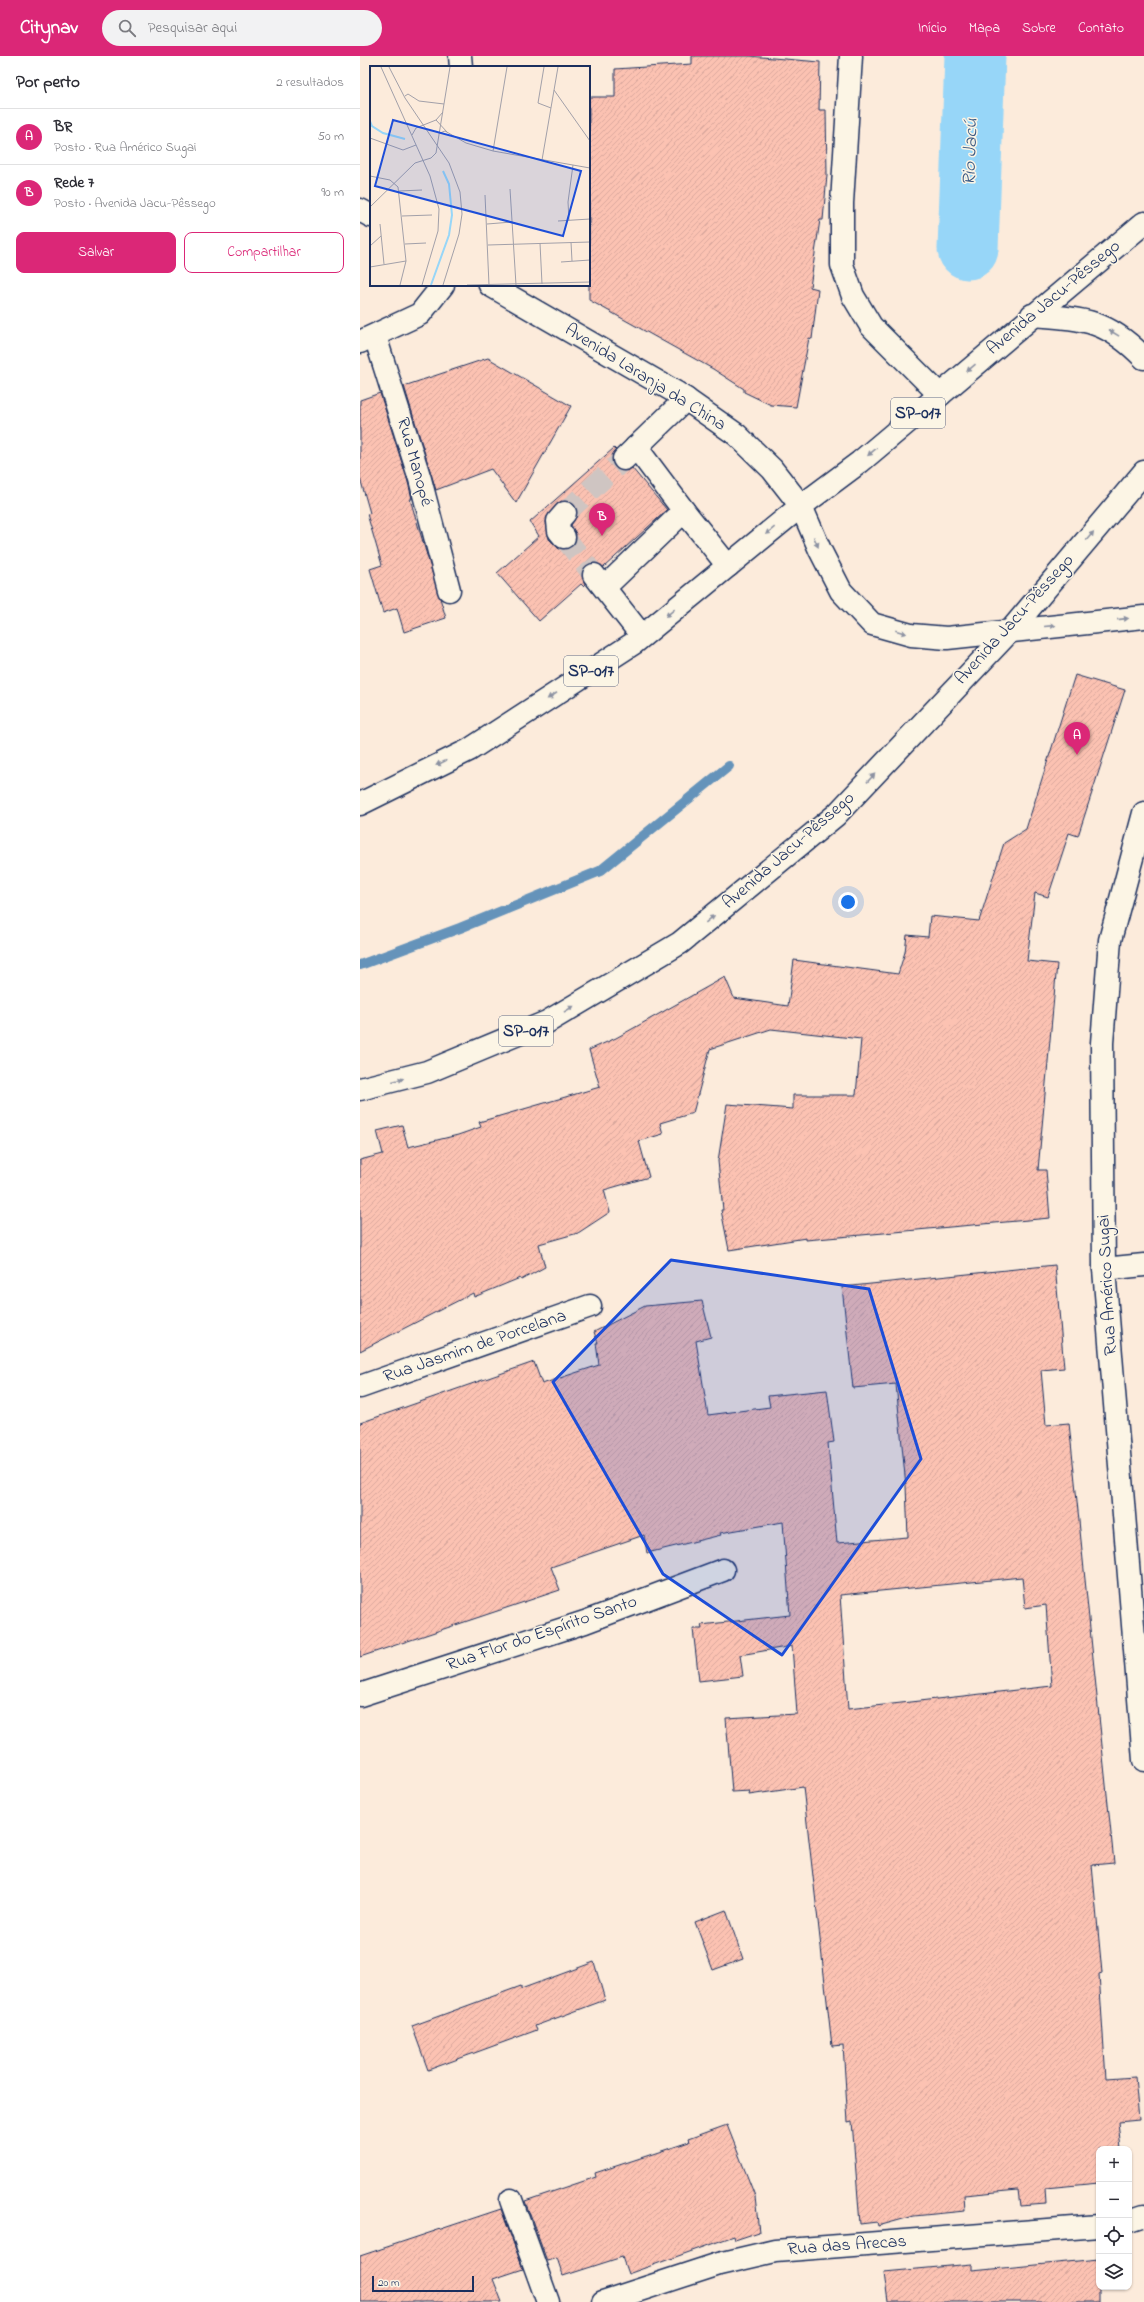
<!DOCTYPE html>
<html lang="pt">
<meta charset="utf-8">
<style>
:root{--surface:#fff;--page:#f2f2f3;--text:#2b2b33;--muted:#7c7c81;--line:#e1e1e2;--accent:#db2777}
body{margin:0;font-family:"Indie Flower",sans-serif;background:var(--page);color:var(--text)}
.controls{position:absolute;right:12px;bottom:12px;display:grid;overflow:hidden;border-radius:8px;box-shadow:0 1px 3px #0004}
.controls button{width:36px;height:36px;display:grid;place-items:center;padding:0;border:0;border-bottom:1px solid var(--line);background:var(--surface);color:var(--text);font:20px sans-serif}
.scale{position:absolute;left:12px;bottom:10px;width:102px;box-sizing:border-box;padding-left:4px;border:2px solid #1b2f5e;border-top:0;font-size:11px;line-height:14px;white-space:nowrap;color:#1b2f5e;-webkit-text-stroke:3px #fcf5e5;paint-order:stroke}
.you{position:absolute;left:488px;top:846px;width:14px;height:14px;margin:-10px;border:3px solid #fff;border-radius:50%;background:#1a73e8;box-shadow:0 0 0 6px #1a73e833}
.badge{display:grid;place-items:center;width:26px;height:26px;border-radius:50%;background:var(--accent);color:#fff;font-size:13px;font-weight:700}
.pin{position:absolute;translate:-50% -33px;filter:drop-shadow(0 1px 2px #0008)}
.pin::after{content:'';position:absolute;top:21px;width:14px;height:12px;background:inherit;clip-path:polygon(0 0,100% 0,50% 100%)}
.list{margin:0;padding:0;list-style:none}
h2{display:flex;justify-content:space-between;align-items:center;height:52px;margin:0;padding:0 16px;font-size:17px}
h2 small{font-size:13px;font-weight:400;color:var(--muted)}
.list li{display:grid;grid-template-columns:26px 1fr auto;gap:12px;align-items:center;box-sizing:border-box;height:56px;padding:0 16px;border-top:1px solid var(--line)}
.list b{display:block;font-size:15px;white-space:nowrap}
.list p{margin:0;font-size:13px;white-space:nowrap;color:var(--muted)}
.list em{font-size:13px;font-style:normal;color:var(--muted)}
.actions{display:flex;gap:8px;padding:12px 16px}
.actions a{flex:1;padding:9px 0;border:1px solid var(--accent);border-radius:8px;text-align:center;font-size:14px;color:var(--accent)}
.actions .main{background:var(--accent);color:#fff}
.icon{flex:none;width:22px;height:22px;fill:none;stroke:currentColor;stroke-width:2;stroke-linecap:round;stroke-linejoin:round}
.map{position:relative;flex:none;width:784px;height:2246px;overflow:hidden}
header{display:flex;align-items:center;gap:24px;box-sizing:border-box;height:56px;padding:0 20px;background:var(--accent);color:#fff}
header strong{font-size:19px}
nav{display:flex;gap:22px;margin-inline-start:auto;font-size:14px}
.search{width:280px;height:36px;background:var(--page);display:flex;align-items:center;gap:10px;box-sizing:border-box;padding:0 14px;border-radius:22px;color:var(--muted);font-size:15px}
main{display:flex}
aside{flex:1;background:var(--surface)}
.map>svg:first-child{display:block}
.lines{fill:none;stroke-linecap:round;stroke-linejoin:round}
.stream{stroke:#6593ba;stroke-width:10}
.river{stroke:#97d6f8;stroke-width:61}
.building{fill:url(#building-hatch);stroke:#1b2f5e;fill-rule:evenodd}
.minor-tunnel{stroke:#cfc5c2;stroke-width:22;stroke-dasharray:22 11;stroke-linecap:butt}
.minor-casing{stroke:#1b2f5e;stroke-width:25}
.highway-casing{stroke:#1b2f5e;stroke-width:25}
.minor{stroke:#fcf5e5;stroke-width:22}
.highway{stroke:#fcf5e5;stroke-width:22}
.oneway{fill:#8c92a2}
.marked{fill:#1d4ed8;fill-opacity:0.2;stroke:#1d4ed8;stroke-width:3;stroke-linejoin:round}
.labels{text-anchor:middle;dominant-baseline:central;stroke-width:3;stroke-linejoin:round;paint-order:stroke}
.shield{fill:#fcf5e5;stroke:#5e6a86;stroke-width:1}
.shield-label{font-size:17px;font-weight:bold;fill:#1b2f5e}
.street-label{font-size:18px;fill:#1b2f5e;stroke:#fcf5e5}
.water-label{font-size:19px;font-style:italic;fill:#3a5984;stroke:#fcf5e5}
.inset-river{fill:none;stroke:#97d6f8;stroke-width:2}
.inset-road{fill:none;stroke:#a2a0a9;stroke-width:1}
.view{fill:#1d4ed8;fill-opacity:0.15;stroke:#1d4ed8;stroke-width:2}
.inset-edge{fill:none;stroke:#1b2f5e;stroke-width:2}
</style>
<header>
<strong>Citynav</strong>
<div class="search"><svg class="icon" aria-label="search" viewBox="0 0 24 24"><circle cx="10" cy="10" r="6"/><path d="M15 15l6 6"/></svg>Pesquisar aqui</div>
<nav><a>Início</a><a>Mapa</a><a>Sobre</a><a>Contato</a></nav>
</header>
<main>
<aside>
<h2>Por perto<small>2 resultados</small></h2>
<ul class="list">
<li><span class="badge">A</span><div><b>BR</b><p>Posto · Rua Américo Sugai</p></div><em>50 m</em></li>
<li><span class="badge">B</span><div><b>Rede 7</b><p>Posto · Avenida Jacu-Pêssego</p></div><em>90 m</em></li>
</ul>
<div class="actions"><a class="main">Salvar</a><a>Compartilhar</a></div>
</aside>
<div class="map">
<svg width="784" height="2246" viewBox="0 0 784 2246">
<defs>
<pattern id="building-hatch" width="6" height="6" patternUnits="userSpaceOnUse"><rect width="6" height="6" fill="#fcc2b2"/><path d="M-1 1l2-2M0 6l6-6M5 7l2-2" fill="none" stroke="#d7a79c"/></pattern>
</defs>
<rect width="100%" height="100%" fill="#fcebdb"/>
<filter id="ink" filterUnits="userSpaceOnUse"><feTurbulence type="fractalNoise" baseFrequency=".025" numOctaves="2"/><feDisplacementMap in="SourceGraphic" scale="8" xChannelSelector="R" yChannelSelector="G"/><feConvolveMatrix kernelMatrix="1 2 1 2 8 2 1 2 1" color-interpolation-filters="sRGB"/></filter>
<g filter="url(#ink)">
<g class="lines">
<polyline class="stream" points="0,909 100,872 240,815 369,710"/>
<polyline class="river" points="608,193 615,0"/>
</g>
<g class="building">
<polygon points="332,0 389,0 460,6 459,54 466,54 467,119 463,164 460,164 450,231 458,233 452,283 449,282 436,351 411,349 384,336 384,333 353,313 229,244 229,41 255,41 255,13 332,8"/>
<polygon points="128,302 211,350 156,447 131,413 76,434 44,330"/>
<polygon points="20,337 48,426 52,443 50,443 86,562 44,576 37,552 23,557 10,513 22,509 7,458 10,457 0,422 0,344"/>
<path d="M254,392L256,394L252,399V406L255,411L261,415L272,412L307,454L244,511L233,507L226,509L222,520L225,528L223,530L221,528L179,565L137,517L179,480L170,466ZM201,445L213,447L217,453V460L211,469L216,478V485L212,490L206,493H199L189,483L186,466L189,457Z"/>
<polygon points="715,619 765,634 718,780 709,777 688,841 675,837 667,905 697,908 678,1114 686,1114 690,1162 446,1184 446,1182 369,1194 361,1154 363,1154 358,1105 367,1048 433,1053 433,1039 496,1039 501,983 411,973 350,993 333,1057 300,1067 303,1078 279,1085 289,1121 244,1134 250,1156 218,1177 179,1188 185,1211 161,1224 160,1222 114,1241 113,1237 0,1295 0,1104 23,1098 17,1075 42,1069 48,1091 98,1079 121,1071 119,1066 240,1031 229,994 256,982 365,921 374,942 428,950 434,904 538,918 545,896 547,879 568,881 570,860 619,865 644,787 666,773"/>
<path d="M695,1209L704,1312L681,1314L686,1369L709,1367L754,1807L732,1809L742,1917L739,1918L746,2023L775,2021L779,2064L758,2066L761,2093H739V2127L685,2132L686,2148L660,2150L658,2134L604,2139L605,2155L554,2160L518,2170L517,2166L500,2168L492,2065L488,2066L483,1989L472,1990L443,1731L389,1739L390,1735L372,1736L366,1662L437,1658L432,1590L380,1599L383,1620L339,1625L333,1573H342L341,1569L430,1559L423,1466L360,1477L361,1479L287,1497L284,1479L191,1511L200,1534L0,1601V1367L174,1306L182,1328L239,1309L236,1287H238L234,1276L285,1250L342,1245L351,1281L336,1285L348,1359L410,1351L408,1340L467,1334L474,1386L468,1387L477,1487L548,1481L546,1430L536,1328L493,1332L482,1231ZM662,1521L665,1552L686,1549L692,1630L488,1653L480,1539Z"/>
<polygon points="366,1854 383,1903 353,1914 335,1866"/>
<polygon points="234,1906 245,1944 175,1970 177,1974 68,2014 52,1970 161,1930 161,1933"/>
<polygon points="367,2069 395,2140 399,2176 375,2184 374,2180 268,2218 262,2201 203,2220 197,2202 187,2205 165,2145 236,2121 235,2117 329,2086 328,2083"/>
<polygon points="141,2153 163,2213 133,2223 142,2246 0,2246 0,2200"/>
<polygon points="739,2203 739,2246 528,2246 524,2216 612,2208 612,2215"/>
</g>
<g class="lines">
<g class="minor-tunnel">
<polyline points="205,457 264,403"/>
<polyline points="204,481 234,519"/>
</g>
<g class="minor-casing">
<g id="minor">
<polyline points="100,0 101,11"/>
<polyline points="491,0 482,147 482,209 493,240 511,270 580,339"/>
<polyline points="0,154 11,160"/>
<polyline points="130,229 317,337 377,379 412,413 441,450 460,494 481,535 512,568 551,579 587,582 784,561"/>
<path d="M672,259C724,263 746,263 784,302"/>
<polyline points="15,280 60,423 89,534"/>
<polyline points="0,286 60,258 83,229"/>
<polyline points="276,391 324,455"/>
<polyline points="264,403 326,343"/>
<polyline points="204,481 199,475 198,465 205,457"/>
<polyline points="234,519 282,580"/>
<polyline points="245,531 324,455 368,510"/>
<polyline points="784,757 750,884 742,987 744,1213 784,1704"/>
<polyline points="744,1213 784,1209"/>
<polyline points="0,1331 230,1250"/>
<polyline points="0,1639 225,1566 363,1514"/>
<polyline points="151,2144 188,2246"/>
<polyline points="769,2165 784,2160"/>
<polyline points="243,2246 359,2208 415,2195 739,2170"/>
</g>
</g>
<g class="highway-casing">
<g id="highway">
<polyline points="0,748 109,694 274,587 441,450 500,406 784,167"/>
<polyline points="0,1033 67,1016 187,966 320,887 476,759 651,574 784,416"/>
</g>
</g>
<use href="#minor" class="minor"/>
<use href="#highway" class="highway"/>
</g>
<defs><path id="oneway-solid" d="M-6-.8H1V-3.2L6.5 0L1 3.2V.8H-6Z"/></defs>
<g class="oneway">
<use href="#oneway-solid" transform="translate(754 277) rotate(-149)"/>
<use href="#oneway-solid" transform="translate(611 312) rotate(139)"/>
<use href="#oneway-solid" transform="translate(512 396) rotate(140)"/>
<use href="#oneway-solid" transform="translate(410 475) rotate(141)"/>
<use href="#oneway-solid" transform="translate(730 480) rotate(-50)"/>
<use href="#oneway-solid" transform="translate(456 486) rotate(66)"/>
<use href="#oneway-solid" transform="translate(310 557) rotate(141)"/>
<use href="#oneway-solid" transform="translate(763 563) rotate(-6)"/>
<use href="#oneway-solid" transform="translate(690 570) rotate(-5)"/>
<use href="#oneway-solid" transform="translate(541 576) rotate(16)"/>
<use href="#oneway-solid" transform="translate(192 640) rotate(147)"/>
<use href="#oneway-solid" transform="translate(81 707) rotate(154)"/>
<use href="#oneway-solid" transform="translate(511 722) rotate(-47)"/>
<use href="#oneway-solid" transform="translate(350 863) rotate(-39)"/>
<use href="#oneway-solid" transform="translate(209 953) rotate(-31)"/>
<use href="#oneway-solid" transform="translate(38 1024) rotate(-15)"/>
</g>
</g>
<path class="marked" d="M311,1204L509,1233L561,1403L422,1599L303,1518L193,1326Z"/>
<g class="labels">
<g class="shield">
<rect x="531" y="342" width="54" height="30" rx="3"/>
<rect x="204" y="600" width="54" height="30" rx="3"/>
<rect x="139" y="960" width="54" height="30" rx="3"/>
</g>
<g class="shield-label">
<text x="558" y="357">SP-017</text>
<text x="231" y="615">SP-017</text>
<text x="166" y="975">SP-017</text>
</g>
<g class="street-label">
<text transform="translate(694 242) rotate(-40)">Avenida Jacu-Pêssego</text>
<text transform="translate(285 322) rotate(32)">Avenida Laranja da China</text>
<text transform="translate(54 406) rotate(74)">Rua Manopé</text>
<text transform="translate(655 564) rotate(-48)">Avenida Jacu-Pêssego</text>
<text transform="translate(429 795) rotate(-41)">Avenida Jacu-Pêssego</text>
<text transform="translate(748 1229) rotate(-93)">Rua Américo Sugai</text>
<text transform="translate(115 1291) rotate(-19)">Rua Jasmim de Porcelana</text>
<text transform="translate(182 1578) rotate(-19)">Rua Flor do Espírito Santo</text>
<text transform="translate(487 2190) rotate(-4)">Rua das Arecas</text>
</g>
<g class="water-label">
<text transform="translate(611 96) rotate(-88)">Rio Jacú</text>
</g>
</g>
<g transform="translate(10 10)">
<rect width="220" height="220" fill="#fcebdb"/>
<path class="inset-river" d="M0,55L2,60L13,67L35,73M61,219L79,169L82,149L79,118L73,105"/>
<path class="inset-road" d="M11,1L60,110L69,143L68,165L52,219M19,1L35,32L79,97L90,126L92,148L89,168L73,219M174,1L168,37L181,42M184,24L220,75M35,30L38,28L49,35L74,38M66,54L77,66M70,67L75,65L96,77L123,85L220,102M42,69L46,62L66,54L73,46M0,72L33,84L46,79M123,85L137,1M172,94L188,1M0,110L20,114L28,121L36,195L30,219M140,123L146,219M29,125L52,124M115,129L119,219M0,141L45,97L61,92L66,87L80,1M32,150L62,149M199,154L198,136L203,99M188,155L220,153M10,158L14,198M117,158L142,156M201,176L202,195M170,177L172,218M35,178L56,177M118,179L220,176M0,180L11,170M191,196L220,194M0,201L36,195M97,219L220,216"/>
<path class="view" d="M23,54L211,105L193,170L5,120Z"/>
<rect width="220" height="220" class="inset-edge"/>
</g>
</svg>
<div class="controls">
<button>+</button>
<button>−</button>
<button><svg class="icon" aria-label="locate" viewBox="0 0 24 24"><circle cx="12" cy="12" r="6"/><path d="M12 2v4M12 18v4M2 12h4M18 12h4"/></svg></button>
<button><svg class="icon" aria-label="layers" viewBox="0 0 24 24"><path d="M12 4l9 5-9 5-9-5zM3 14l9 5 9-5"/></svg></button>
</div>
<div class="scale">20 m</div>
<div class="you"></div>
<div class="pin badge" style="left:717px;top:699px">A</div>
<div class="pin badge" style="left:242px;top:480px">B</div>
</div>
</main>
